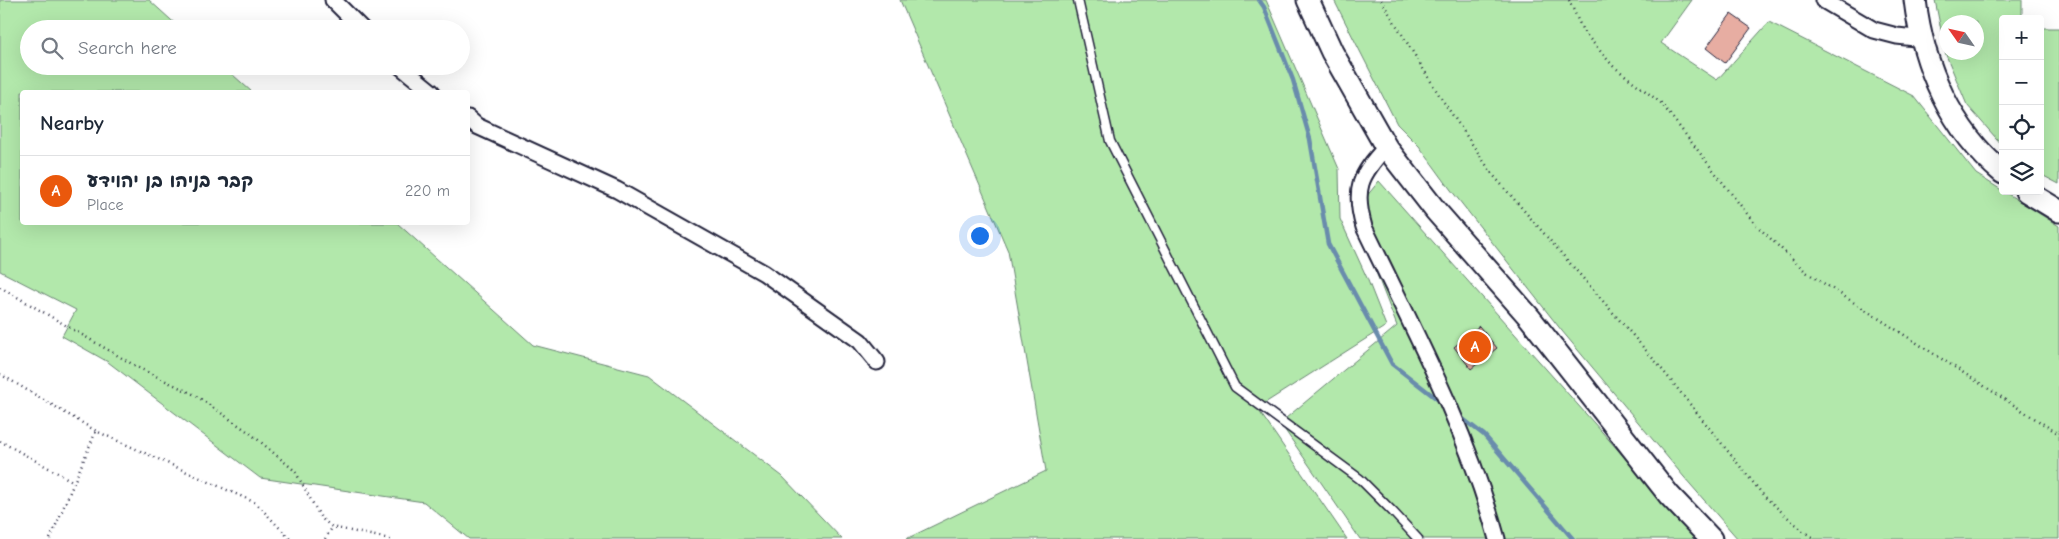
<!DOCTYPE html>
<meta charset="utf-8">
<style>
:root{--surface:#fff;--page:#f2f2f3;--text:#1f2937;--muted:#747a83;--line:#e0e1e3;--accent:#ea580c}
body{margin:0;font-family:"Comic Neue","Playpen Sans Hebrew",sans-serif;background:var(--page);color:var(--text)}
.controls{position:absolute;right:15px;top:15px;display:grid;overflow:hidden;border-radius:5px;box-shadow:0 5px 20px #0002}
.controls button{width:45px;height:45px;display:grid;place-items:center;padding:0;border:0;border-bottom:1px solid var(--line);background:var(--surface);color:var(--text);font:25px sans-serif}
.compass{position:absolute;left:1939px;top:15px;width:45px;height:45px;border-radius:50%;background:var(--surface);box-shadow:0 5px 20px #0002;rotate:304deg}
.you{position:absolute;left:979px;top:235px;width:18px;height:18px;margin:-12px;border:4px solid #fff;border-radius:50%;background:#1a73e8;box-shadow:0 0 0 8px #1a73e833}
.badge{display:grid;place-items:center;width:32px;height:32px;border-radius:50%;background:var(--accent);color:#fff;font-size:16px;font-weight:700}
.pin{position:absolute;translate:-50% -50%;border:2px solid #fff;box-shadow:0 1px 5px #0006}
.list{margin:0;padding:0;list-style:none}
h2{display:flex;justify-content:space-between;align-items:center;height:65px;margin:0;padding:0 20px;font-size:21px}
h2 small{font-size:16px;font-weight:400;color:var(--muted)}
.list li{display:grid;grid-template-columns:32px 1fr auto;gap:15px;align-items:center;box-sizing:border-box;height:70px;padding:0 20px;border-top:1px solid var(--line)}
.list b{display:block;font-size:19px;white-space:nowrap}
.list p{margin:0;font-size:16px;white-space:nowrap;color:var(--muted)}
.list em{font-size:16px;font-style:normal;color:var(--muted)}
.icon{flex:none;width:28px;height:28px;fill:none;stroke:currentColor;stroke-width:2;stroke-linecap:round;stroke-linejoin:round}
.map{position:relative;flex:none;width:2059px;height:539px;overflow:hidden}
.search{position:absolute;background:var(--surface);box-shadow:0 5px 20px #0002;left:20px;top:20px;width:450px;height:55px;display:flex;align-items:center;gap:12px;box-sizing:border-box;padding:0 18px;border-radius:28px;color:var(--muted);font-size:19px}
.panel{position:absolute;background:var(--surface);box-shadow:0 5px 20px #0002;left:20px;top:90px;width:450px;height:135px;border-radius:5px}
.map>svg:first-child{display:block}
.green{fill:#b2e8ab;stroke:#6a8573;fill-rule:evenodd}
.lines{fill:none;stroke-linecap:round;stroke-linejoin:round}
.stream{stroke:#698cac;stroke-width:4.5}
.building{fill:#e7ada2;stroke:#22223b}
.lane-casing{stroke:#22223b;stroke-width:11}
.street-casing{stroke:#22223b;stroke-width:19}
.secondary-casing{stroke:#22223b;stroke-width:25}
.path{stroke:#22223b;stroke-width:2.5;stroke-dasharray:1 4;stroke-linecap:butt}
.lane{stroke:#fff;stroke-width:8}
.street{stroke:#fff;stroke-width:15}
.secondary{stroke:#fff;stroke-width:21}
</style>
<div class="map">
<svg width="2059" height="539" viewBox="0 0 2059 539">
<rect width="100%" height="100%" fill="#fff"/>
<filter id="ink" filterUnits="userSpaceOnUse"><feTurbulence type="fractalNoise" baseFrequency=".02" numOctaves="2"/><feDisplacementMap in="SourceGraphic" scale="10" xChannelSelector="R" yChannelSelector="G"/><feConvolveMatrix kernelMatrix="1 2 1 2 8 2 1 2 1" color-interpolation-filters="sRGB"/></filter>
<g filter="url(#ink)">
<g class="green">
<polygon points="0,0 149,0 181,29 29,29 29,66 223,66 252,92 22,92 22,222 397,223 533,345 649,375 782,476 842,539 469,539 424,502 260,478 108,362 62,336 76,310 0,271"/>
<polygon points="900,0 1266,0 1339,169 1340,219 1367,278 1386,326 1257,408 1347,539 906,539 1046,471 1008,251"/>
<polygon points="1334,0 1692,0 1661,43 1717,80 1769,22 1914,96 1976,174 2059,226 2059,539 1738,539 1684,477 1562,331 1451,190 1419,146 1397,124"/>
<path d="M1935,0H2022V19H2003V146L1967,105L1946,55ZM1976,22V52H1946V22Z"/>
<polygon points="2040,28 2059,28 2059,184 2040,174"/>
<polygon points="1379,181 1697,539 1360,539 1280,423 1397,326 1353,213"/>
</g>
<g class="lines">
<g class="stream">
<polyline points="1259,0 1264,7 1293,80 1310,139 1328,244 1392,364 1441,402"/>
<polyline points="1459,416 1484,435 1573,539"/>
</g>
</g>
<g class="building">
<polygon points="1731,14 1751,28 1725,63 1706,48"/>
<polygon points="1479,326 1497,348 1471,369 1454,347"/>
</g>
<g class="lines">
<g class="lane-casing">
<polyline id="lane" points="1078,0 1110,141 1235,387 1360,479 1393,512 1418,539"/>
</g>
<g class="street-casing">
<g id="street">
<polyline points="333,0 362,29"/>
<polyline points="1823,0 1874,30 1897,36 1924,39"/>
<polyline points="400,66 432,92"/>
<polyline points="468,118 477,126 617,190 764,273 860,341 877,362"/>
<path d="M1386,147C1360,175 1353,189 1364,227C1413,329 1467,429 1497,539"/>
</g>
</g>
<g class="secondary-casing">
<g id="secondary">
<polyline points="1308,0 1332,52 1386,147 1436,211 1530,318 1669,495 1711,539"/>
<path d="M1915,0C1923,66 1951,130 2003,173"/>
<polyline points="2026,191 2059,211"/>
</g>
</g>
<g class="path">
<polyline points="1381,0 1441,98 1493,175 1656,362 1764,496 1803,531 1815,539"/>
<polyline points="1569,0 1583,31 1613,66 1661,103 1755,224 1806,272 2059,434"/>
<polyline points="0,287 139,368 195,395 250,433 295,471 321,518 332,527 390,539"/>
<polyline points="0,374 96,431 256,503 290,539"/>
<polyline points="0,441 74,482"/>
<polyline points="50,539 96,431"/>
<polyline points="325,539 332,528"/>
</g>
<use href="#lane" class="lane"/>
<use href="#street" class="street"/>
<use href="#secondary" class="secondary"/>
</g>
</g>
</svg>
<div class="controls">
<button>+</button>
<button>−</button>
<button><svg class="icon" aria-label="locate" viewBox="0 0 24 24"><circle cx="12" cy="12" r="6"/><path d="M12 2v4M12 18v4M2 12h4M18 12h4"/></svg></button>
<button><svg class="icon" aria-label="layers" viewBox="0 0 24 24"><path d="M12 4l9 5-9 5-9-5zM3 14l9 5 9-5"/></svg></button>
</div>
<svg class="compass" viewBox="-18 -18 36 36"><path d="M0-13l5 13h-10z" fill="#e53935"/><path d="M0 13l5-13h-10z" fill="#747a83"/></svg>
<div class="you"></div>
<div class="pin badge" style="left:1475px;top:347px">A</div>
<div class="search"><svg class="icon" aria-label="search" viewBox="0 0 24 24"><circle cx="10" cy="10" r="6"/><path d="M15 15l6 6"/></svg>Search here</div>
<section class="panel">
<h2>Nearby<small></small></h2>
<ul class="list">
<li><span class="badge">A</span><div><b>קבר בניהו בן יהוידע</b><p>Place</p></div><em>220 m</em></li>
</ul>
</section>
</div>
